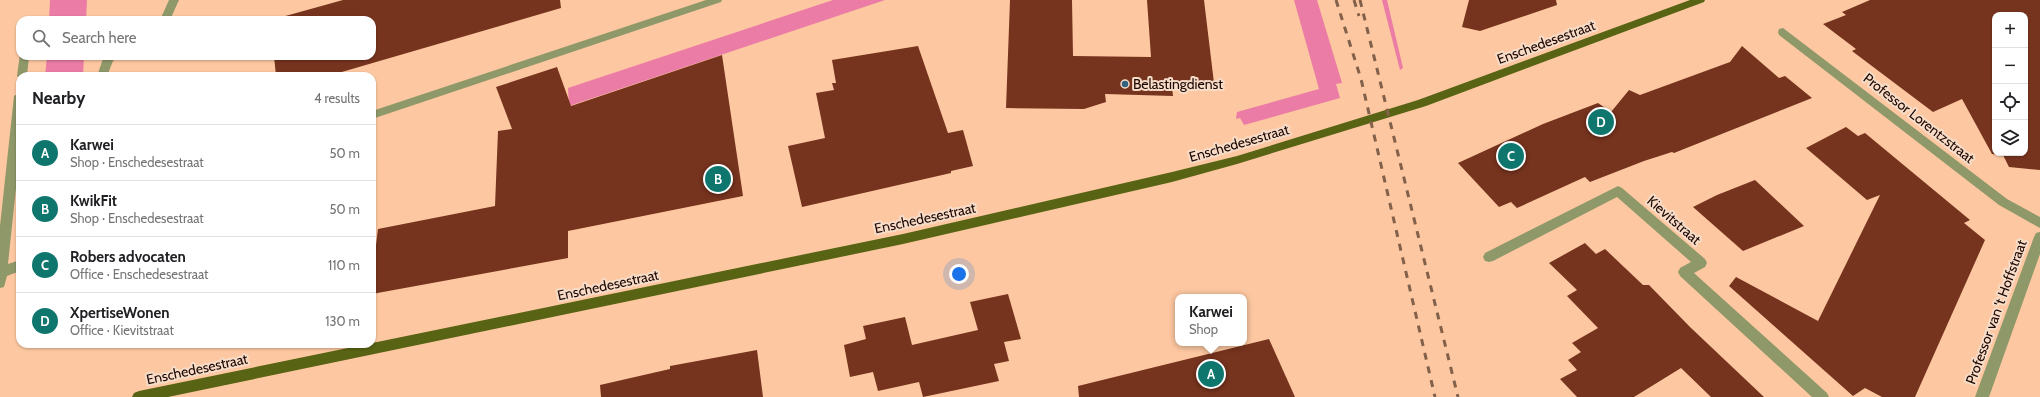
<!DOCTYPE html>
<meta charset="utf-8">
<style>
:root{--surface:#fff;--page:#f6f6f6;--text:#202124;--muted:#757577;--line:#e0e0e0;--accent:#0f766e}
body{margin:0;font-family:Cabin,sans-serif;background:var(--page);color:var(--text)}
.controls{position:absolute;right:12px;top:12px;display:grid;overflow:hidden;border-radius:8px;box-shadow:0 1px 3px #0004}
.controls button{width:36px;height:36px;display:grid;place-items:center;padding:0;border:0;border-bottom:1px solid var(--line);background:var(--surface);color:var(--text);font:20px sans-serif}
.you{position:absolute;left:959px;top:274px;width:14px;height:14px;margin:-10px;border:3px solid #fff;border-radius:50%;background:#1a73e8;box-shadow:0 0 0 6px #1a73e833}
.badge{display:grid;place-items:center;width:26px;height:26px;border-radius:50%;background:var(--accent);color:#fff;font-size:13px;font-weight:700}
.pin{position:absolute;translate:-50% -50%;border:2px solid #fff;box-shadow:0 1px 4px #0006}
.popup{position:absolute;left:1175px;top:294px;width:72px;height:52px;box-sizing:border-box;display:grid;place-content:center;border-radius:8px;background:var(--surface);filter:drop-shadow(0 1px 3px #0005);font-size:13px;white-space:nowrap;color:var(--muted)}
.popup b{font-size:15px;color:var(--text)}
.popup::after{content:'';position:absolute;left:50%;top:100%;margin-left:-8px;border:8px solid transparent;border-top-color:var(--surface)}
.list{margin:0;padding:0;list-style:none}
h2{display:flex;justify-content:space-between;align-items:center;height:52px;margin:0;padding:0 16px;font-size:17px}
h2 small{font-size:13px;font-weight:400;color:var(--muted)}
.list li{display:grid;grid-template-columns:26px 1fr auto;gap:12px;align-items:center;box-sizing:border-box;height:56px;padding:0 16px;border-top:1px solid var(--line)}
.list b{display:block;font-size:15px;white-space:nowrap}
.list p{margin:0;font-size:13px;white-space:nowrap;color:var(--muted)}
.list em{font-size:13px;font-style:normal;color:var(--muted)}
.icon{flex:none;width:22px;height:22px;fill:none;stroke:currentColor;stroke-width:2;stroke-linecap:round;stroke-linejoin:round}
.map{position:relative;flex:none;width:2040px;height:397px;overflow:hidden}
.search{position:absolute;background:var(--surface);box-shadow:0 1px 3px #0004;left:16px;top:16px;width:360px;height:44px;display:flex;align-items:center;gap:10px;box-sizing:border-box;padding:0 14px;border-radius:12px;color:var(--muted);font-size:15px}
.panel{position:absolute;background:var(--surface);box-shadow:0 1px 3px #0004;left:16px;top:72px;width:360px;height:276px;border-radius:12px}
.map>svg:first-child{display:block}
.green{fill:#eb7ca5}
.building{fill:#76331e;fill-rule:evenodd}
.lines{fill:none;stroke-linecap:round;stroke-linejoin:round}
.minor{fill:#8f9869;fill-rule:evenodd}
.major{fill:#586313;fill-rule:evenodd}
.rail{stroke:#83604a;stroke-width:3;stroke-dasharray:7 7;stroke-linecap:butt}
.poi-dot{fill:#316381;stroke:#f7dcc8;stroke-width:1.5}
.labels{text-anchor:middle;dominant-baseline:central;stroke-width:4;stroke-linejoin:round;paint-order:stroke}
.street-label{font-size:14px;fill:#1b0600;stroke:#f7dcc8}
.poi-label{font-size:14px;fill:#1b0600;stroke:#f7dcc8;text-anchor:start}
</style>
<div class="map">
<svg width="2040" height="397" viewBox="0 0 2040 397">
<rect width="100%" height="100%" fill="#fdc8a1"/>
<g class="green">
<polygon points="50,0 87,0 86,20 49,20"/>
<polygon points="833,0 885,0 569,106 568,88"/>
<polygon points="1294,0 1317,0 1342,83 1336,84 1340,98 1244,125 1240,118 1236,119 1237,112 1319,89"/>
<polygon points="1382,0 1387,0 1403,68 1400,70"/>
<polygon points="47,56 84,56 83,76 45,76"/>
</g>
<g class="building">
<polygon points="343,0 560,0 561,8 328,76 276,76 274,56 372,56 372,20 271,20"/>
<polygon points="1010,0 1072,0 1073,56 1151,57 1147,0 1204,0 1214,83 1202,83 1202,87 1172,87 1173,96 1105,94 1106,102 1084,109 1006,108"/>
<polygon points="1469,0 1556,0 1557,5 1480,31 1462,27"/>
<path d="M1870,0H2040V170L2009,167L2003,155L1992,154L1962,99L1933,112L1852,51L1856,49L1823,24L1846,15L1842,12ZM1995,15H2025V153H1995Z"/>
<polygon points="918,46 948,133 963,130 973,166 951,171 951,173 802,207 788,146 825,138 816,93 834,90 832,83 836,83 832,60"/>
<polygon points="1742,46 1779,78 1785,76 1812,98 1674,153 1672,152 1644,161 1590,182 1585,177 1517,208 1511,202 1499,207 1458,163 1543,124 1598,103 1611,112 1629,90 1640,95 1730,62"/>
<polygon points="722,55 743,196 568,231 568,258 372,294 372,254 375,253 378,229 495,206 498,131 512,129 496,87 557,67 571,106"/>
<polygon points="1846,127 1858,136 1865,133 1970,220 1964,223 1985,240 1915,397 1882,397 1865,388 1853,396 1729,286 1736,277 1818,321 1880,195 1867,200 1806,148"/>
<polygon points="1755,180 1804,226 1743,251 1693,207 1717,195"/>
<polygon points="1585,243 1596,254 1605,249 1643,285 1649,285 1690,327 1764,397 1711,397 1681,368 1634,397 1577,397 1560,379 1577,370 1568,360 1581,352 1572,343 1598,328 1567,296 1577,290 1549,263"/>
<polygon points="1008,294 1021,339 1004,342 1009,361 994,364 999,381 923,397 919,382 878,391 873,372 850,377 844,345 866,339 863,326 905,317 912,345 978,330 970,302"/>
<polygon points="1269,339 1295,397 1079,397 1078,386"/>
<polygon points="757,350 763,397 601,397 600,385 670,369 670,366"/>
</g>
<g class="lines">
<g class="minor">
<polygon points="169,0 179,0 170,20 160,20"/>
<polygon points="706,0 722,0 721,2 372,119 372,111"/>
<polygon points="1783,28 2007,199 2040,217 2040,228 1999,205 1779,35 1778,32 1779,29"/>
<polygon points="20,54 20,56 29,56 27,76 20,76 20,79 17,76"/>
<polygon points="104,56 118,56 113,61 107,76 97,76"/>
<polygon points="20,92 20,150 8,264 20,260 20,271 7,276 4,287 0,288 0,226 14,96"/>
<polygon points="1618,186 1622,188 1705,259 1707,263 1705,267 1694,273 1827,393 1829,397 1812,397 1680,276 1678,272 1680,268 1691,262 1617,197 1493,261 1489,262 1485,261 1483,257 1485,253"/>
<polygon points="2040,232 2040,254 1989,397 1975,397 2034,237 2036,233"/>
</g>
<polygon class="major" points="1690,0 1705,0 1704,2 1426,106 1237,164 1172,182 903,244 168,397 132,397 134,393 139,391 903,234 1172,172 1237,156 1418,100"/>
<g class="rail">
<polyline points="1336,0 1361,79 1435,397"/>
<polyline points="1354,0 1359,16"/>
<polyline points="1360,0 1458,397"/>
</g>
</g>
<circle class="poi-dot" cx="1125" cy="84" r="4"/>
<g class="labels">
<g class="street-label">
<text transform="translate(1546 42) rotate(-20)">Enschedesestraat</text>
<text transform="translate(1919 118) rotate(38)">Professor Lorentzstraat</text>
<text transform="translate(1239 143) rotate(-16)">Enschedesestraat</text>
<text transform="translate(925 218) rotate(-12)">Enschedesestraat</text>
<text transform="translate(1674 220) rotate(41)">Kievitstraat</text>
<text transform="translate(608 285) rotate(-12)">Enschedesestraat</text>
<text transform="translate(1996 312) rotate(-70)">Professor van 't Hoffstraat</text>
<text transform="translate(197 369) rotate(-12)">Enschedesestraat</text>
</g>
<g class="poi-label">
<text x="1133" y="84">Belastingdienst</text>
</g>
</g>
</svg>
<div class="controls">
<button>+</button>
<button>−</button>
<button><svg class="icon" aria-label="locate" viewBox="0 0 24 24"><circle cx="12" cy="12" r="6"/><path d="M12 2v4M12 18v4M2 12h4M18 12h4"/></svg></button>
<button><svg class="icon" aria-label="layers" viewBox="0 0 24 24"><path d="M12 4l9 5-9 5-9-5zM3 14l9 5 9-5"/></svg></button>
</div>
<div class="you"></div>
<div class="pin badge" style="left:1211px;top:374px">A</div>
<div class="popup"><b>Karwei</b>Shop</div>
<div class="pin badge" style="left:718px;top:179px">B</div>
<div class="pin badge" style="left:1511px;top:156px">C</div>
<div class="pin badge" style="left:1601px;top:122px">D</div>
<div class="search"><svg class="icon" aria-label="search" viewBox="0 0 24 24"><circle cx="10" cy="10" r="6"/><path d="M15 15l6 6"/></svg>Search here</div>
<section class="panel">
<h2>Nearby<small>4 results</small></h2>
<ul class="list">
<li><span class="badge">A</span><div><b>Karwei</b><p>Shop · Enschedesestraat</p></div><em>50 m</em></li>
<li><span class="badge">B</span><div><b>KwikFit</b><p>Shop · Enschedesestraat</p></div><em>50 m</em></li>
<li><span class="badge">C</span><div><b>Robers advocaten</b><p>Office · Enschedesestraat</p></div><em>110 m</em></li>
<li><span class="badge">D</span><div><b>XpertiseWonen</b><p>Office · Kievitstraat</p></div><em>130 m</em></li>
</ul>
</section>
</div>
